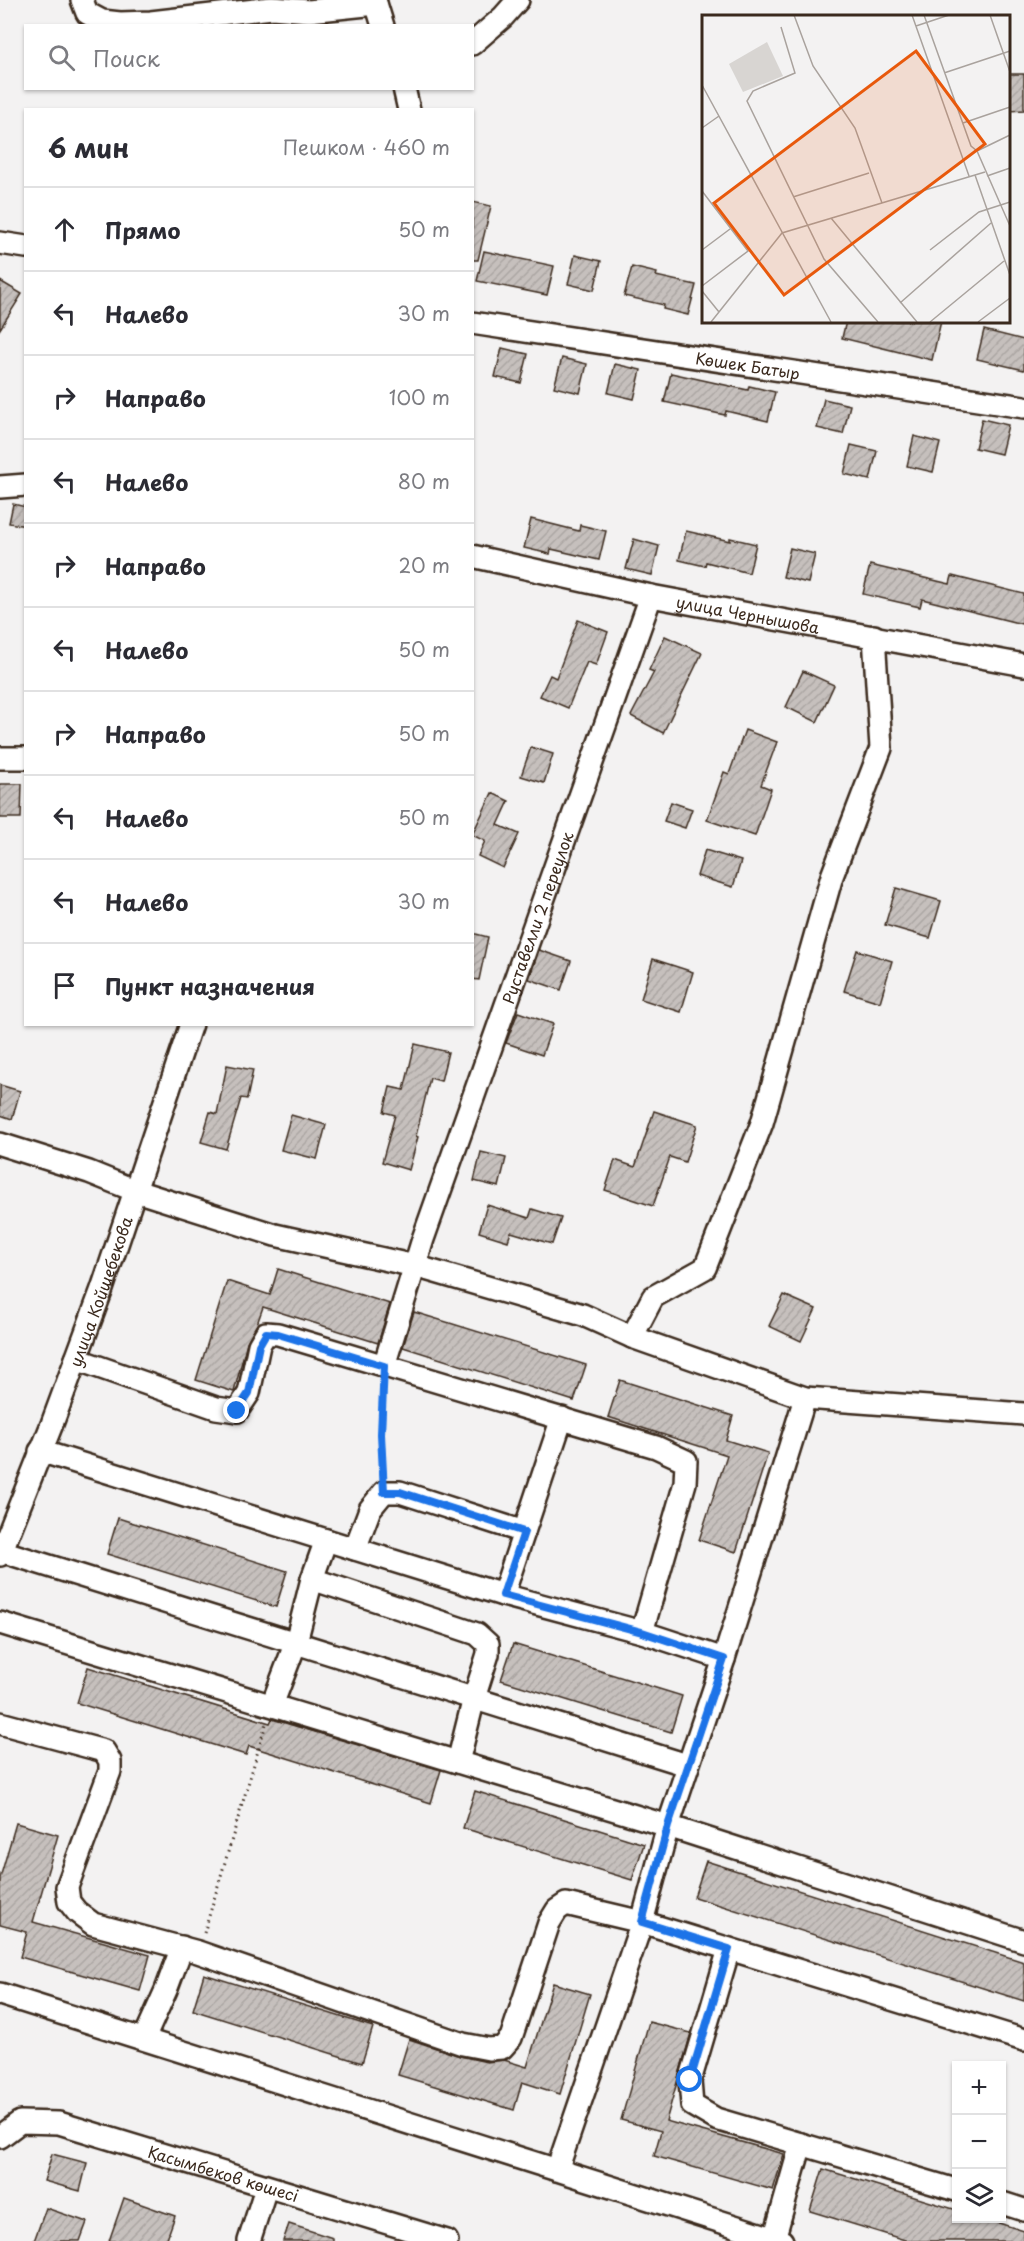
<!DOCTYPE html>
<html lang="ru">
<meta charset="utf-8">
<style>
:root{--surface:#fff;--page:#f7f7f7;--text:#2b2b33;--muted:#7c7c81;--line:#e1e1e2}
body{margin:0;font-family:"Playpen Sans",sans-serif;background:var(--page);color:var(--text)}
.controls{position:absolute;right:18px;bottom:18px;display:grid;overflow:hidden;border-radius:0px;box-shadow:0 2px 4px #0004}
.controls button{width:54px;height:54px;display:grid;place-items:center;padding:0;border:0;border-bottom:2px solid var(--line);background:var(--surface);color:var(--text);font:30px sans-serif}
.stop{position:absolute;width:18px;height:18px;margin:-14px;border:4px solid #1a73e8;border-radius:50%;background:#fff}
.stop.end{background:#1a73e8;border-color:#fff;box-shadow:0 2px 6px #0008}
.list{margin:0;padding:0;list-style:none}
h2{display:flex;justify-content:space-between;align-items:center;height:78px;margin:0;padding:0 24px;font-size:26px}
h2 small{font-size:20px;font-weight:400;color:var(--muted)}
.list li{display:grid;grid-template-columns:39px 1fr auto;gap:18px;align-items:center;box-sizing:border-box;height:84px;padding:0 24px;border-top:2px solid var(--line)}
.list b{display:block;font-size:22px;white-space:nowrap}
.list em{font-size:20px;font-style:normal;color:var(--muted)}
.icon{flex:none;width:33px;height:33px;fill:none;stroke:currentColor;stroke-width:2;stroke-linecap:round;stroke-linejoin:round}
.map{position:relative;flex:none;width:1024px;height:2241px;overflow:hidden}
.search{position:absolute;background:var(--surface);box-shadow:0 2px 4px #0004;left:24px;top:24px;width:450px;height:66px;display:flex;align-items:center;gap:15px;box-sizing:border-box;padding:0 21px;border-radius:0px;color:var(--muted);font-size:22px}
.panel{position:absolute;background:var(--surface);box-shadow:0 2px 4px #0004;left:24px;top:108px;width:450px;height:918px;border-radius:0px}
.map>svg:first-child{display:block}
.building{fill:url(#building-hatch);stroke:#3b2a1e;stroke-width:1.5}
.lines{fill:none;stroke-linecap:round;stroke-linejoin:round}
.minor-casing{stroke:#3b2a1e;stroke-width:26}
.path{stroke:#3b2a1e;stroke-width:3;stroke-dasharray:1.5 4.5;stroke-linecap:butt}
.minor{stroke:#fff;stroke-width:21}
.route{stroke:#1a73e8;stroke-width:8}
.labels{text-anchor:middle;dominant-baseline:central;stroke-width:5;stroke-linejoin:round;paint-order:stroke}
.street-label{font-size:16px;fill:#3b2a1e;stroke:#fff}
.inset-road{fill:none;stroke:#a9a29d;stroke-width:1.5}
.view{fill:#e8590c;fill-opacity:0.15;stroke:#e8590c;stroke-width:3}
.inset-edge{fill:none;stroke:#3b2a1e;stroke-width:3}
</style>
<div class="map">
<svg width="1024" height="2241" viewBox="0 0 1024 2241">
<defs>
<pattern id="building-hatch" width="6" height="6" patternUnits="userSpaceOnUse" patternTransform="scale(1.5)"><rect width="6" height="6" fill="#c6c0bd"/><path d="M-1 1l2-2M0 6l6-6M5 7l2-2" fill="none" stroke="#aba5a2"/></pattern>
</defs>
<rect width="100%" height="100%" fill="#f3f2f2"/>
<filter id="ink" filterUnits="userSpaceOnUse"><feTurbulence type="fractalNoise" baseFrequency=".0167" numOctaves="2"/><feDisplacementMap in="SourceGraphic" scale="12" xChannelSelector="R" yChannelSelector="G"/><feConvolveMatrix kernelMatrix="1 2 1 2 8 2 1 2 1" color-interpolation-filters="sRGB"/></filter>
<g filter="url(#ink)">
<g class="building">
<polygon points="1008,74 1024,74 1024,110 1008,111"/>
<polygon points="472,202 491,206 478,260 472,260"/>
<polygon points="484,251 554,266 547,295 477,281"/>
<polygon points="575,255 601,261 594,290 568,284"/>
<polygon points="632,267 657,273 656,276 696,285 688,315 663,309 664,305 624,296"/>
<polygon points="0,281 22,294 0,329"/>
<polygon points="846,321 941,321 932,360 842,338"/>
<polygon points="984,330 1024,340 1024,370 977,359"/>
<polygon points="502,348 528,354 521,383 495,377"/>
<polygon points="562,358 587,364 580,393 554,387"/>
<polygon points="615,364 641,370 634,399 608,393"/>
<polygon points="671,373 748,390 749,386 775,392 768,421 726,411 725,415 664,402"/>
<polygon points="824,399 850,405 843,434 817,428"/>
<polygon points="982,419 1008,425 1001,454 975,448"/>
<polygon points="914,436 940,443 933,472 907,466"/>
<polygon points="851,445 877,451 870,480 844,474"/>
<polygon points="13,504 26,507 26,526 9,523"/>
<polygon points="531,519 579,531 580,525 606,531 599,560 551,549 550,554 524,548"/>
<polygon points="686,531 730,541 730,538 756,544 749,573 706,562 705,566 679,560"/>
<polygon points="634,539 659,546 652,575 626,569"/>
<polygon points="790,548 815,554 808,583 783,577"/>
<polygon points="870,565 950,584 952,576 1024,594 1022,624 922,599 920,607 863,594"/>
<polygon points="578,620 608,632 596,665 587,662 568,708 540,696 550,675 556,678"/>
<polygon points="665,636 702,653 663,733 631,716 654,672 649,670"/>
<polygon points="803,671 834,685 817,722 786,707"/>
<polygon points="745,730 777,742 761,785 771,789 755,836 707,820 724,772 729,774"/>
<polygon points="531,747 553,754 544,783 521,776"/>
<polygon points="0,784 22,784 21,818 0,818"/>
<polygon points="492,793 509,801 498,825 519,834 503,868 478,856 485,841 472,835"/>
<polygon points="671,802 692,809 685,828 664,821"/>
<polygon points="705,850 741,861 733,887 697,876"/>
<polygon points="896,888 941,901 930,938 885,925"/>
<polygon points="472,933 488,937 479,980 472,979"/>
<polygon points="539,950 571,961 561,990 529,979"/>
<polygon points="857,950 892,961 880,1002 844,991"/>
<polygon points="653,959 693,972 681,1012 641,999"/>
<polygon points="518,1012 553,1024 542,1055 506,1043"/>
<polygon points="415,1044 448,1052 441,1081 430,1078 416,1136 418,1137 409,1170 382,1162 395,1115 384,1112 390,1087 404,1090"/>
<polygon points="227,1065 253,1070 247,1099 241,1098 226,1149 201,1142 210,1112 217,1114"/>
<polygon points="0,1085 20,1091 12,1119 0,1115"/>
<polygon points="654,1111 697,1125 685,1162 670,1157 653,1206 605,1190 615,1160 635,1167"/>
<polygon points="291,1115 326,1125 317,1159 281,1150"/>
<polygon points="481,1152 506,1158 499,1187 474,1181"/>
<polygon points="487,1205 529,1218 532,1209 561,1218 552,1244 511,1232 508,1241 479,1232"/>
<polygon points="278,1269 390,1304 378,1343 263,1307 257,1324 247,1342 234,1392 196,1380 227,1281 270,1295"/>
<polygon points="784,1295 816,1309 801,1341 769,1326"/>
<polygon points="414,1312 586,1365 574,1401 403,1347"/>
<polygon points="620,1380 733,1416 726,1440 768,1453 736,1552 699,1540 727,1455 608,1417"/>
<polygon points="118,1518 287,1571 276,1607 107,1554"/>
<polygon points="513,1644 682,1696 671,1732 501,1680"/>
<polygon points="88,1667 270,1723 272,1719 441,1770 431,1803 249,1746 246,1755 77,1703"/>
<polygon points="475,1791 644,1844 632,1880 463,1828"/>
<polygon points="16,1823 58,1835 33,1922 150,1955 140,1991 20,1957 27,1932 0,1925 0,1878"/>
<polygon points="706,1861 1024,1962 1024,2001 694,1897"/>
<polygon points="204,1974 373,2027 362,2063 193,2010"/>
<polygon points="553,1983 590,1994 560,2094 522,2082 514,2110 398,2075 409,2039 460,2056 487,2062 504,2060 527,2067"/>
<polygon points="649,2022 691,2033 666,2121 784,2154 773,2190 654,2156 661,2131 621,2120"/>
<polygon points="52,2154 87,2163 80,2191 44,2181"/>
<polygon points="823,2169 957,2210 957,2218 983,2218 1024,2231 1024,2241 908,2241 810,2211"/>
<polygon points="124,2198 175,2216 166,2241 109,2241"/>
<polygon points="46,2208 87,2222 80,2241 34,2241"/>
<polygon points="289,2224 333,2238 333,2241 283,2241"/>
</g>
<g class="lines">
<g class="minor-casing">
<g id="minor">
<polyline points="82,0 87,13 102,21 120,23 151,22 272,8 309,11 376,4"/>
<polyline points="375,0 383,26"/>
<polyline points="472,44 503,17 518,0"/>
<polyline points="404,88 409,110"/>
<polyline points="0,243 26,247"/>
<path id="s1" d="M472,323L1024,407"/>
<polyline points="0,487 26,485"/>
<path id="s2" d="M472,556L651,596L1024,665"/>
<polyline points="0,758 26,758"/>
<polyline points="0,1144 89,1172 136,1191 275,1235 415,1266 583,1315 632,1337 805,1398 1024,1414"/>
<polyline points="632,1337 653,1297 705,1268 762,1123 832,876 881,748 874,636"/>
<polyline points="76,1359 216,1408 237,1411 249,1393 259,1345 266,1333 278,1334 656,1447 686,1461 685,1483 642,1632"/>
<path id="s3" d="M384,1366L423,1239L651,596"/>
<polyline points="40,1451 503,1595 642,1632 724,1659"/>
<polyline points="355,1549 370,1509 384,1492 400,1492 524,1532"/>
<polyline points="1,1551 687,1765"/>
<path id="s4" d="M0,1555L52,1424L102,1289L191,1024"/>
<polyline points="312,1579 326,1540"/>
<polyline points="503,1595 562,1418"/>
<polyline points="0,1623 668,1826 1024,1941"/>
<polyline points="272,1705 296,1642 312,1579 477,1634 488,1644 488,1654 474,1698 458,1762"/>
<polyline points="0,1723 104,1751 110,1761 110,1771 67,1887 69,1902 77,1912 93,1924 198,1952 463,2044 489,2049 502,2048 511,2038 549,1923 557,1910 566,1904 642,1922 1024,2040"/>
<polyline points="729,1949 690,2081 692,2105 716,2119 956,2190"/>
<polyline points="0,1994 782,2241"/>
<polyline points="144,2039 166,1990 182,1947"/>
<path id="s5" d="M0,2137L20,2122L59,2123L447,2241"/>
<polyline points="557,2170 642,1922 668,1826 724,1659 805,1398"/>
<polyline points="1002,2203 1024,2210"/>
<polyline points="774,2239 801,2144"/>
<polyline points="249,2241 266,2188"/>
</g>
</g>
<g class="path">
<polyline points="383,1386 381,1434 383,1475"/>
<polyline points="204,1933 266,1724"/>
</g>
<use href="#minor" class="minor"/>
</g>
</g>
<g class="lines" filter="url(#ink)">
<polyline class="route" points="237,1411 249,1393 259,1345 266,1333 278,1334 384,1366 381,1434 384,1492 400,1492 524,1532 503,1595 642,1632 724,1659 668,1826 642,1922 729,1949 690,2080"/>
</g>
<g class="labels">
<g class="street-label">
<text stroke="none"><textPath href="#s1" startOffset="279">Көшек Батыр</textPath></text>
<text stroke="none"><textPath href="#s2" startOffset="282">улица Чернышова</textPath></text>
<text stroke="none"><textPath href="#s3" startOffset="474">Руставелли 2 переулок</textPath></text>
<text stroke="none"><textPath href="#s4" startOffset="282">улица Койшебекова</textPath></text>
<text stroke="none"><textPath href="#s5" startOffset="236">Қасымбеков көшесі</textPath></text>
</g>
</g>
<g transform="translate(702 15)">
<rect width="308" height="308" fill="#f3f2f2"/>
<path d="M65,27L81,61L41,77L27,49Z" fill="#d8d5d2"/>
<path class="inset-road" d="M92,0L111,51L153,113L180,188M210,0L267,161M222,0L269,131L275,136L308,211M288,0L308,57M214,11L247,0M79,12L93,58L51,76L45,86L122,244L176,307M242,58L308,36M0,70L129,307M261,108L308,92M0,113L17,101M275,136L308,120M273,160L308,260M285,161L308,153M0,176L46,236L0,271M91,182L167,158M129,203L215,307M0,235L28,214M228,235L277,197L308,187M0,276L17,297M198,288L289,208M9,307L80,218L283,157M228,307L302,246M276,307L308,283"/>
<path class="view" d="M214,36L283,129L82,280L12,188Z"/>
<rect width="308" height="308" class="inset-edge"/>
</g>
</svg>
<div class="controls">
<button>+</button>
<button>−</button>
<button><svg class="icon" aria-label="layers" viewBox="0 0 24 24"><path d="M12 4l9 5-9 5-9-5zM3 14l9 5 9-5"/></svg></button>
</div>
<div class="stop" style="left:690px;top:2080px"></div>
<div class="stop end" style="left:237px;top:1411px"></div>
<div class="search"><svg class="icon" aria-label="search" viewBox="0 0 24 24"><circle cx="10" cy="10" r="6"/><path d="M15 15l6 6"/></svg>Поиск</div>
<section class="panel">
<h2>6 мин<small>Пешком · 460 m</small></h2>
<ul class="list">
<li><svg class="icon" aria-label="ahead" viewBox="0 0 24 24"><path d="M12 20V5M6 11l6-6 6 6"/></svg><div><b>Прямо</b></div><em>50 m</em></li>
<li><svg class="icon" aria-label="left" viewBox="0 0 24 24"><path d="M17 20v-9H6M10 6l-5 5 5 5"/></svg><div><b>Налево</b></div><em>30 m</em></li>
<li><svg class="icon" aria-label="right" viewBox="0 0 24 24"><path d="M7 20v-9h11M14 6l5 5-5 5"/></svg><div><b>Направо</b></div><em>100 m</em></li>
<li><svg class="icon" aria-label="left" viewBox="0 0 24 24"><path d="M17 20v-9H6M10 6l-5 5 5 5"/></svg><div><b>Налево</b></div><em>80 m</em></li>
<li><svg class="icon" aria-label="right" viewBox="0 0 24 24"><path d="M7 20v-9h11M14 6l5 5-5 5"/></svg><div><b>Направо</b></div><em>20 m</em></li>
<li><svg class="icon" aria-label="left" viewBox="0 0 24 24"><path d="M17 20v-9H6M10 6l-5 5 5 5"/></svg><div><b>Налево</b></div><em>50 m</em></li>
<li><svg class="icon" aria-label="right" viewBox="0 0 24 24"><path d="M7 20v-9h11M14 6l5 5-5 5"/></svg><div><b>Направо</b></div><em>50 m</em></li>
<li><svg class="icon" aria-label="left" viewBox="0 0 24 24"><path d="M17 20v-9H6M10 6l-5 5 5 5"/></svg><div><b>Налево</b></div><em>50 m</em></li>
<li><svg class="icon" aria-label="left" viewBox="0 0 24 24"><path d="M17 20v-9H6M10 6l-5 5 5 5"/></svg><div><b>Налево</b></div><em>30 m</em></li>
<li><svg class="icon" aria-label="arrive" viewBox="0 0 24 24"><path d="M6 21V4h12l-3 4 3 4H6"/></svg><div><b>Пункт назначения</b></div></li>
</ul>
</section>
</div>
